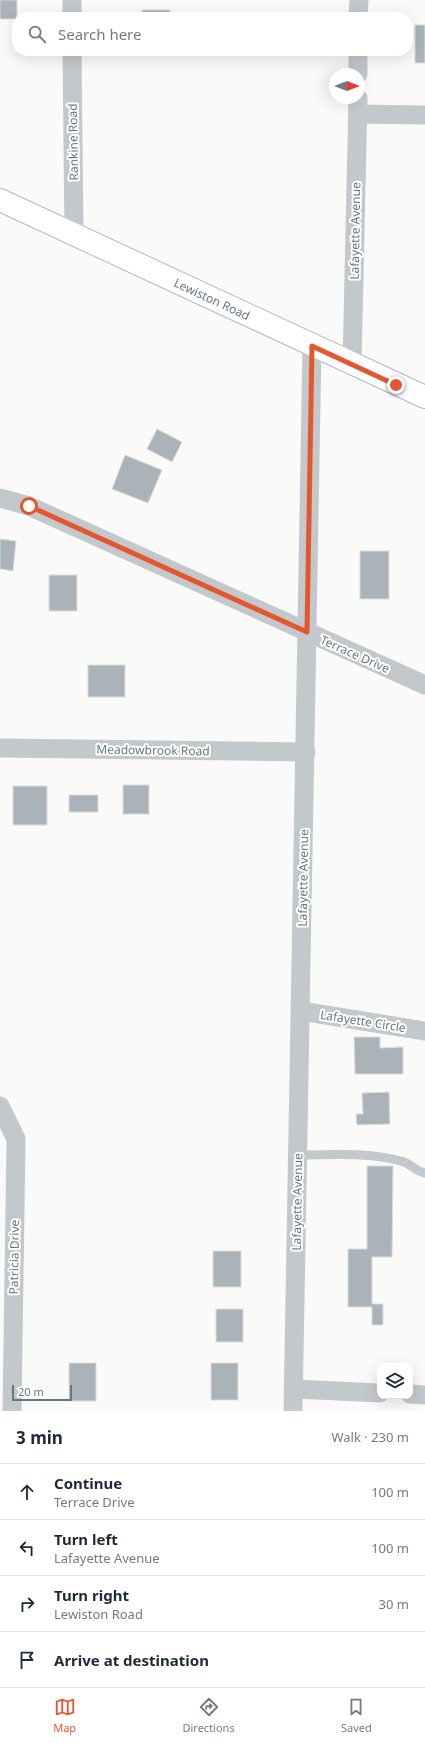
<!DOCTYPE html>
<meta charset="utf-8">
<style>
:root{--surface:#fff;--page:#f2f2f3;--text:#1f2937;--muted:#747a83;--line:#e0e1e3;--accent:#e4572e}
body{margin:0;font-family:"Noto Sans",sans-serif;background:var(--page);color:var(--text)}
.controls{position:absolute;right:12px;bottom:12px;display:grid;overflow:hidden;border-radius:8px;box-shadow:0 4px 16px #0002}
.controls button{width:36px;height:36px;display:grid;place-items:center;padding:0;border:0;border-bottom:1px solid var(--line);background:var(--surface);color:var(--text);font:20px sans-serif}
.compass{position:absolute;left:329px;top:68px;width:36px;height:36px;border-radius:50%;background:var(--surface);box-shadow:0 4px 16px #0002;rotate:90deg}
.scale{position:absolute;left:12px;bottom:10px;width:60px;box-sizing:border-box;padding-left:4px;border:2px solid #657683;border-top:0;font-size:11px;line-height:14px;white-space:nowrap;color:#657683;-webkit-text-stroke:3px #fff;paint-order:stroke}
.stop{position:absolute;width:12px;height:12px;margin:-9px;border:3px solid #e4572e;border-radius:50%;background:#fff}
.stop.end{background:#e4572e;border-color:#fff;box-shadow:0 1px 4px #0008}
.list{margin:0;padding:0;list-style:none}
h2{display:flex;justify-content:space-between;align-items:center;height:52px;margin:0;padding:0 16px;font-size:17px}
h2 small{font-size:13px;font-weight:400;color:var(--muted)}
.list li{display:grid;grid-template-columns:26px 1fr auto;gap:12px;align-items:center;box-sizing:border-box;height:56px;padding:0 16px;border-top:1px solid var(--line)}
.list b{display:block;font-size:15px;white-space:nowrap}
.list p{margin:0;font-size:13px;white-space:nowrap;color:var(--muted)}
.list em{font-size:13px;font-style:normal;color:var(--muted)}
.icon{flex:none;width:22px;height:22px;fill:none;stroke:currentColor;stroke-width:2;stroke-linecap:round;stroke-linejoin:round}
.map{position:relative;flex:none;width:425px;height:1411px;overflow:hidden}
.search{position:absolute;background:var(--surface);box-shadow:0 4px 16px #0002;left:12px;right:12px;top:12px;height:44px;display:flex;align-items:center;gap:10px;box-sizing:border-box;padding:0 14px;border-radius:16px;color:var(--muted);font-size:15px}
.sheet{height:276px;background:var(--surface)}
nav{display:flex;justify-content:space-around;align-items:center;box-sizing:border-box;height:56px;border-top:1px solid var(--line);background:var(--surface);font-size:11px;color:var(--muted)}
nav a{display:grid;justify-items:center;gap:2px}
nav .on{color:var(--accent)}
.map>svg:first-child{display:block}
.building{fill:#aab3b9;stroke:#dcdcda}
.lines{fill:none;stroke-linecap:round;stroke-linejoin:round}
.primary-casing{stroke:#b5babe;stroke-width:24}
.service{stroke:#c3c8cc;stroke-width:9}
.minor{stroke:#c3c8cc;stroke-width:19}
.primary{stroke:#fff;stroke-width:22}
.route{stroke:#e4572e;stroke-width:5}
.labels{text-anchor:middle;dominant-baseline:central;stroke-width:4;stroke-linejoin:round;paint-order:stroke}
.street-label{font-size:12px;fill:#657683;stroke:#fff}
</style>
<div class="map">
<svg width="425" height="1411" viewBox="0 0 425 1411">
<rect width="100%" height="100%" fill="#fafaf8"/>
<g class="building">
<rect x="0" y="0" width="17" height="19"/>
<rect x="142" y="10" width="28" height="7"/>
<rect x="415" y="25" width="10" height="38"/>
<polygon points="157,429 182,442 172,462 147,449"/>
<polygon points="125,455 162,470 148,503 112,489"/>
<polygon points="0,539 16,541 13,571 0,569"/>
<rect x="360" y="551" width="29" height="48"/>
<rect x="49" y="575" width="28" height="36"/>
<rect x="88" y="665" width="37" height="32"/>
<rect x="123" y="785" width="26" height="29"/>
<rect x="13" y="786" width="34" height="39"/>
<rect x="69" y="795" width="29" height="17"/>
<polygon points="354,1037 380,1037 380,1048 403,1047 403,1074 355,1074"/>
<polygon points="389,1092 390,1124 357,1125 356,1114 363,1114 362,1093"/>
<polygon points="367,1166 393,1166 392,1257 372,1257 372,1304 383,1304 383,1325 372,1325 372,1307 348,1307 348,1249 367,1249"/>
<rect x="213" y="1251" width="28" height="36"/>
<rect x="216" y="1309" width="27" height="33"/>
<rect x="69" y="1363" width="27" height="38"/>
<rect x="211" y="1363" width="27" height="37"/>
</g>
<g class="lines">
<g class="primary-casing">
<polyline id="primary" points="0,200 425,397"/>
</g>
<path class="service" d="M298,1155C333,1155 367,1152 401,1161C410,1163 415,1171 425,1173"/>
<g class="minor">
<polyline points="72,0 72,17"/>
<polyline points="358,17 359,0"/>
<polyline points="72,51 74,234"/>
<polyline points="358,74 358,51"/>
<polyline points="358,114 425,115"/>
<polyline points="352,365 358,98"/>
<polyline points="0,498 29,506 425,685"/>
<polyline points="0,748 306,752"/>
<polyline points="301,1011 425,1031"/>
<polyline points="0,1106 16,1139 12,1411"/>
<polyline points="294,1389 380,1393"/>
<polyline points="410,1394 425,1395"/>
<polyline points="293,1411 312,346"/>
</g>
<use href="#primary" class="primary"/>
</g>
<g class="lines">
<polyline class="route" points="29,506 307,632 312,346 396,385"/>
</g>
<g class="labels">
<g class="street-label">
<text transform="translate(73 142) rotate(-91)">Rankine Road</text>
<text transform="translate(355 231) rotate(-89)">Lafayette Avenue</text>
<text transform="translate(212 299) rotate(25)">Lewiston Road</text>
<text transform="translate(355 654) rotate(24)">Terrace Drive</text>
<text transform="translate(153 750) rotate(1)">Meadowbrook Road</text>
<text transform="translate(303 878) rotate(-89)">Lafayette Avenue</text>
<text transform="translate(363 1021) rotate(9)">Lafayette Circle</text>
<text transform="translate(297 1202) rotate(-89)">Lafayette Avenue</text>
<text transform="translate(14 1257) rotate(-89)">Patricia Drive</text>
</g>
</g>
</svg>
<div class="controls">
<button><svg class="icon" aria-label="layers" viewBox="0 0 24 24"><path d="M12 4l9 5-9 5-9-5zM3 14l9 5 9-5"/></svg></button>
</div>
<svg class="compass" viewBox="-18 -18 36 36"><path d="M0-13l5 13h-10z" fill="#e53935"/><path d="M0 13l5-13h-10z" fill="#747a83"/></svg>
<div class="scale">20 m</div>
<div class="stop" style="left:29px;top:506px"></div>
<div class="stop end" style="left:396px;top:385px"></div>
<div class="search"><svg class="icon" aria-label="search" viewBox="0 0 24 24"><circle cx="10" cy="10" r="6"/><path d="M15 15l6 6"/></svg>Search here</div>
</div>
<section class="sheet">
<h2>3 min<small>Walk · 230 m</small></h2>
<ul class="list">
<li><svg class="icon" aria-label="ahead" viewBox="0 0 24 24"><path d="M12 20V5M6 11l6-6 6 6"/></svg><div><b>Continue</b><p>Terrace Drive</p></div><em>100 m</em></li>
<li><svg class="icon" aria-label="left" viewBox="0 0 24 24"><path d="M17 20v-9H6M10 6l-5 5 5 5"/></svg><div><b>Turn left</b><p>Lafayette Avenue</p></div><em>100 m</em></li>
<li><svg class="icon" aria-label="right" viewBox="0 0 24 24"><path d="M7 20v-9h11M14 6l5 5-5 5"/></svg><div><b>Turn right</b><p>Lewiston Road</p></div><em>30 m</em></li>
<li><svg class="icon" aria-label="arrive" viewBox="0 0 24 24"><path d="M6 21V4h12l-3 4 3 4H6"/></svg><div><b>Arrive at destination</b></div></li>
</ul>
</section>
<nav>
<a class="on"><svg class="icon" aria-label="map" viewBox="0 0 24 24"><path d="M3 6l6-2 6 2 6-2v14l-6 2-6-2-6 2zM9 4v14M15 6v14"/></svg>Map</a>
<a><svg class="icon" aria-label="directions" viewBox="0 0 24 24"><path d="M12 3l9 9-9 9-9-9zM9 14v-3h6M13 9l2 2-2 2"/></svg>Directions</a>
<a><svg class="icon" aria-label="saved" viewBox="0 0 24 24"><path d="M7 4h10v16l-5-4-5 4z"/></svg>Saved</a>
</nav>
